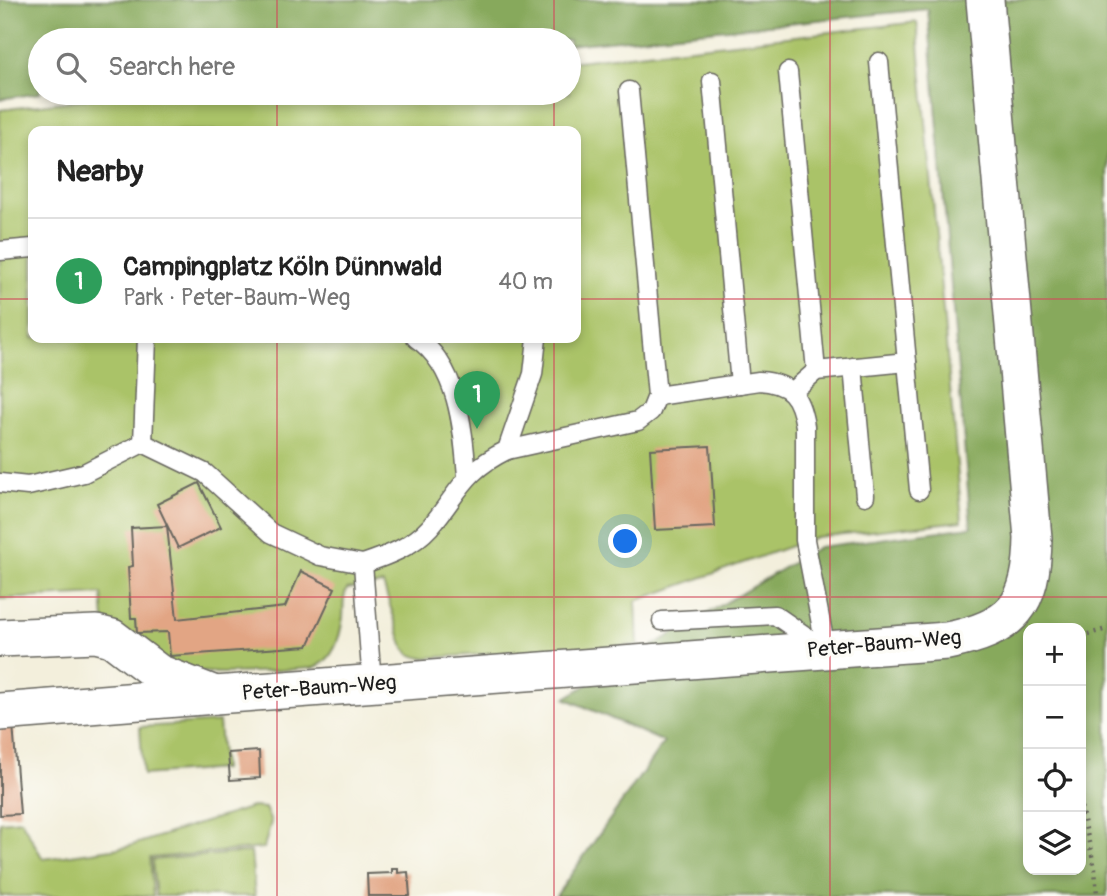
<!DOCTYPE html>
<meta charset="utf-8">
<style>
:root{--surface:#fff;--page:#f2f2f2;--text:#222;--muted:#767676;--line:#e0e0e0;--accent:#d1495b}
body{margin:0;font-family:Pangolin,sans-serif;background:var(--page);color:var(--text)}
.controls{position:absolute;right:21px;bottom:21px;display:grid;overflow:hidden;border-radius:14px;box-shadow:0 4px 10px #0003}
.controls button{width:63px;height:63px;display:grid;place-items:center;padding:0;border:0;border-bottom:2px solid var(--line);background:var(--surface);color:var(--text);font:35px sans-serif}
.you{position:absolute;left:626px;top:542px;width:24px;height:24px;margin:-18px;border:5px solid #fff;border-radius:50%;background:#1a73e8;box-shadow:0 0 0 10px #1a73e833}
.badge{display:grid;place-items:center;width:46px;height:46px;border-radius:50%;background:var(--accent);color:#fff;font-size:23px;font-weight:700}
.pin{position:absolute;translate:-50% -58px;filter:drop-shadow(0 2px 4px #0008)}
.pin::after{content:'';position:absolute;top:37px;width:24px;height:21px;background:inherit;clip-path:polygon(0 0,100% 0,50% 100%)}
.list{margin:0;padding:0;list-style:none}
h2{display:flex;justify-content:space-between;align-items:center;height:91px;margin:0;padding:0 28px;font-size:30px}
h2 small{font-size:23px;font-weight:400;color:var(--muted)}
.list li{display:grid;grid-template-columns:46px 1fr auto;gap:21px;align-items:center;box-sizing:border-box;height:126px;padding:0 28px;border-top:2px solid var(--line)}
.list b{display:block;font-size:26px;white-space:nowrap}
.list p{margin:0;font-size:23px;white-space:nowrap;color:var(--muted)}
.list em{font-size:23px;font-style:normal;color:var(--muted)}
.icon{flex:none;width:38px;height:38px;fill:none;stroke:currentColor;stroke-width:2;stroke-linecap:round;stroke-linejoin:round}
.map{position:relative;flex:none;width:1107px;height:896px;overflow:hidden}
.search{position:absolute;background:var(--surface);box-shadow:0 4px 10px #0003;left:28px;top:28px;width:553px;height:77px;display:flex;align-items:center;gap:18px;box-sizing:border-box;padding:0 24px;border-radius:38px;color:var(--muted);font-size:26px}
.panel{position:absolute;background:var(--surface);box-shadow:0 4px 10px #0003;left:28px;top:126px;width:553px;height:217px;border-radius:14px}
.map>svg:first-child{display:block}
.green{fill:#aac368;stroke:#637042;stroke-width:2;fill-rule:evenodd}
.forest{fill:#87a95c;stroke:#52623c;stroke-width:2;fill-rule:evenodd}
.building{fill:#e2a584}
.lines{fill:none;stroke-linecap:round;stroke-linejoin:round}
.service-casing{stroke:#67665f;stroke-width:21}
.minor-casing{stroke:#67665f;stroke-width:40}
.path{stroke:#67665f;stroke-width:4.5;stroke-dasharray:2 5;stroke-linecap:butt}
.service{stroke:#fff;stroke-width:18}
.minor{stroke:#fff;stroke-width:37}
.grid{fill:none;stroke:#d1495b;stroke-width:2;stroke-opacity:0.55}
.labels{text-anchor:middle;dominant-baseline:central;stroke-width:7;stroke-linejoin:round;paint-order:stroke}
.street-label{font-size:21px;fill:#1c1c1c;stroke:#fdfcf7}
</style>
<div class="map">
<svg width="1107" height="896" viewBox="0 0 1107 896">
<rect width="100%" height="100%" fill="#fdfcf7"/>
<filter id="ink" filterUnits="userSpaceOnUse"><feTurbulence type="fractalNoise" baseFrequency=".0143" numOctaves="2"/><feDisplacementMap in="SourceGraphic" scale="14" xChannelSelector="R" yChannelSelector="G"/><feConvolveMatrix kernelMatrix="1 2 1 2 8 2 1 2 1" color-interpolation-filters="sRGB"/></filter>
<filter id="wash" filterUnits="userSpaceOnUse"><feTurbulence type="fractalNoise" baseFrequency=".00686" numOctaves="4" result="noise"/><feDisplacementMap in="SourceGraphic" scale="28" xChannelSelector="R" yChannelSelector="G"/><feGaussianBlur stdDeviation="1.57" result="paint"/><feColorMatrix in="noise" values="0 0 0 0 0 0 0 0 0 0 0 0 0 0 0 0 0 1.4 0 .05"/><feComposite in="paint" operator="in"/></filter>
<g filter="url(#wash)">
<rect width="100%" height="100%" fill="#f3efdc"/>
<g class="green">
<path d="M917,22L962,521L816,537L636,601L638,645L422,658L411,655L404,648L383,584L347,589C342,599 344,607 343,617C340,638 334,661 313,668C272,670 198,681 161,662C141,652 122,633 104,620L102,594L0,599V110L136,93H569V62ZM33,131H576V338H33Z"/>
<polygon points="219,722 223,769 143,775 140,727"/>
<polygon points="252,807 265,808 271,822 264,848 150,858 153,896 0,896 0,822 21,820 43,859 126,847"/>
<polygon points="251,852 255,896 156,896 152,860"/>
</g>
<path class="forest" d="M0,0H1107V896H556L664,742L565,698L819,547L971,527L928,9L569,45V40H40V93L0,99ZM1028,628H1081V870H1028Z"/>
<g id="blocks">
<g class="building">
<polygon points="710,446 715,527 655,530 650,449"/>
<polygon points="199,483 221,527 178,548 157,504"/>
<polygon points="167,526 177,619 285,607 301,571 335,588 308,646 170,656 168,632 137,633 136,618 131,618 128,567 133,566 131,528"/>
<polygon points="13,724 20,814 0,815 0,725"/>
<polygon points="259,751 260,778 230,780 228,753"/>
<polygon points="392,869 398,869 398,873 408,872 410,896 368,896 367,874 392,873"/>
</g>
</g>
</g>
<g filter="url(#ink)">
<use href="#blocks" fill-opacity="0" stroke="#67665f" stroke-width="2"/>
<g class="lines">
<g class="service-casing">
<g id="service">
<polyline points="788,72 816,371"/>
<polyline points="712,81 740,384"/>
<polyline points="0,251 33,248"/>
<path d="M416,338C459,367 463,430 467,476"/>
<polyline points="907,362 919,490"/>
<polyline points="853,367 865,496"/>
<polyline points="792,392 816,371 907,362 879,62"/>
<path d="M657,396L759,381C791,383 800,396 805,426V540L826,650"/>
<polyline points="143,443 205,473 271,533 320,556 363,564"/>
<polyline points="143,443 147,338"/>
<polyline points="507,450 638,421 651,411 657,396 629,91"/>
<polyline points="0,483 28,486 84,473 143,443"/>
<polyline points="662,621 775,615 820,646"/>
<path d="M372,684L363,564C387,556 412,547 430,527C460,492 462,472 507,450L533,374L537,338"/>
</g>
</g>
<g class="minor-casing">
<g id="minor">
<polyline points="0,638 96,634 112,638 158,673 215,695 0,712"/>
<path d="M215,695L947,641C1014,628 1032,605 1033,538L985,0"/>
</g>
</g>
<g class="path">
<polyline points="1081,636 1107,629"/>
<polyline points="1081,807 1095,869 1097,896"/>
</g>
<use href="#service" class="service"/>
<use href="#minor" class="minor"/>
</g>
</g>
<path class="grid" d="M277,0V40M554,0V40M830,0V896M277,93V131M554,93V131M0,299H33M576,299H1107M277,338V896M554,338V896M0,597H1107"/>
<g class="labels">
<g class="street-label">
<text transform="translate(884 644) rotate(-5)">Peter-Baum-Weg</text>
<text transform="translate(319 688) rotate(-4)">Peter-Baum-Weg</text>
</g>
</g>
</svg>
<div class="controls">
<button>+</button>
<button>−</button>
<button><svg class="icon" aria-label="locate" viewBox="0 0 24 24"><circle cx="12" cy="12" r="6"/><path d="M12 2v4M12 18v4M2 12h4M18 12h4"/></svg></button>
<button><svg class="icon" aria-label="layers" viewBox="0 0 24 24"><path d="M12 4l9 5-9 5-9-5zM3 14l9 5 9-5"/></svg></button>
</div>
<div class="you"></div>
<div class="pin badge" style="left:477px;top:429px;background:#2e9e5b">1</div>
<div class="search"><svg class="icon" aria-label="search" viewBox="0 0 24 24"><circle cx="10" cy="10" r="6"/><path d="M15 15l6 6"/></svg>Search here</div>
<section class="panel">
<h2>Nearby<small></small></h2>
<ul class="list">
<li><span class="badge" style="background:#2e9e5b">1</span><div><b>Campingplatz Köln Dünnwald</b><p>Park · Peter-Baum-Weg</p></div><em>40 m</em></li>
</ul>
</section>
</div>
